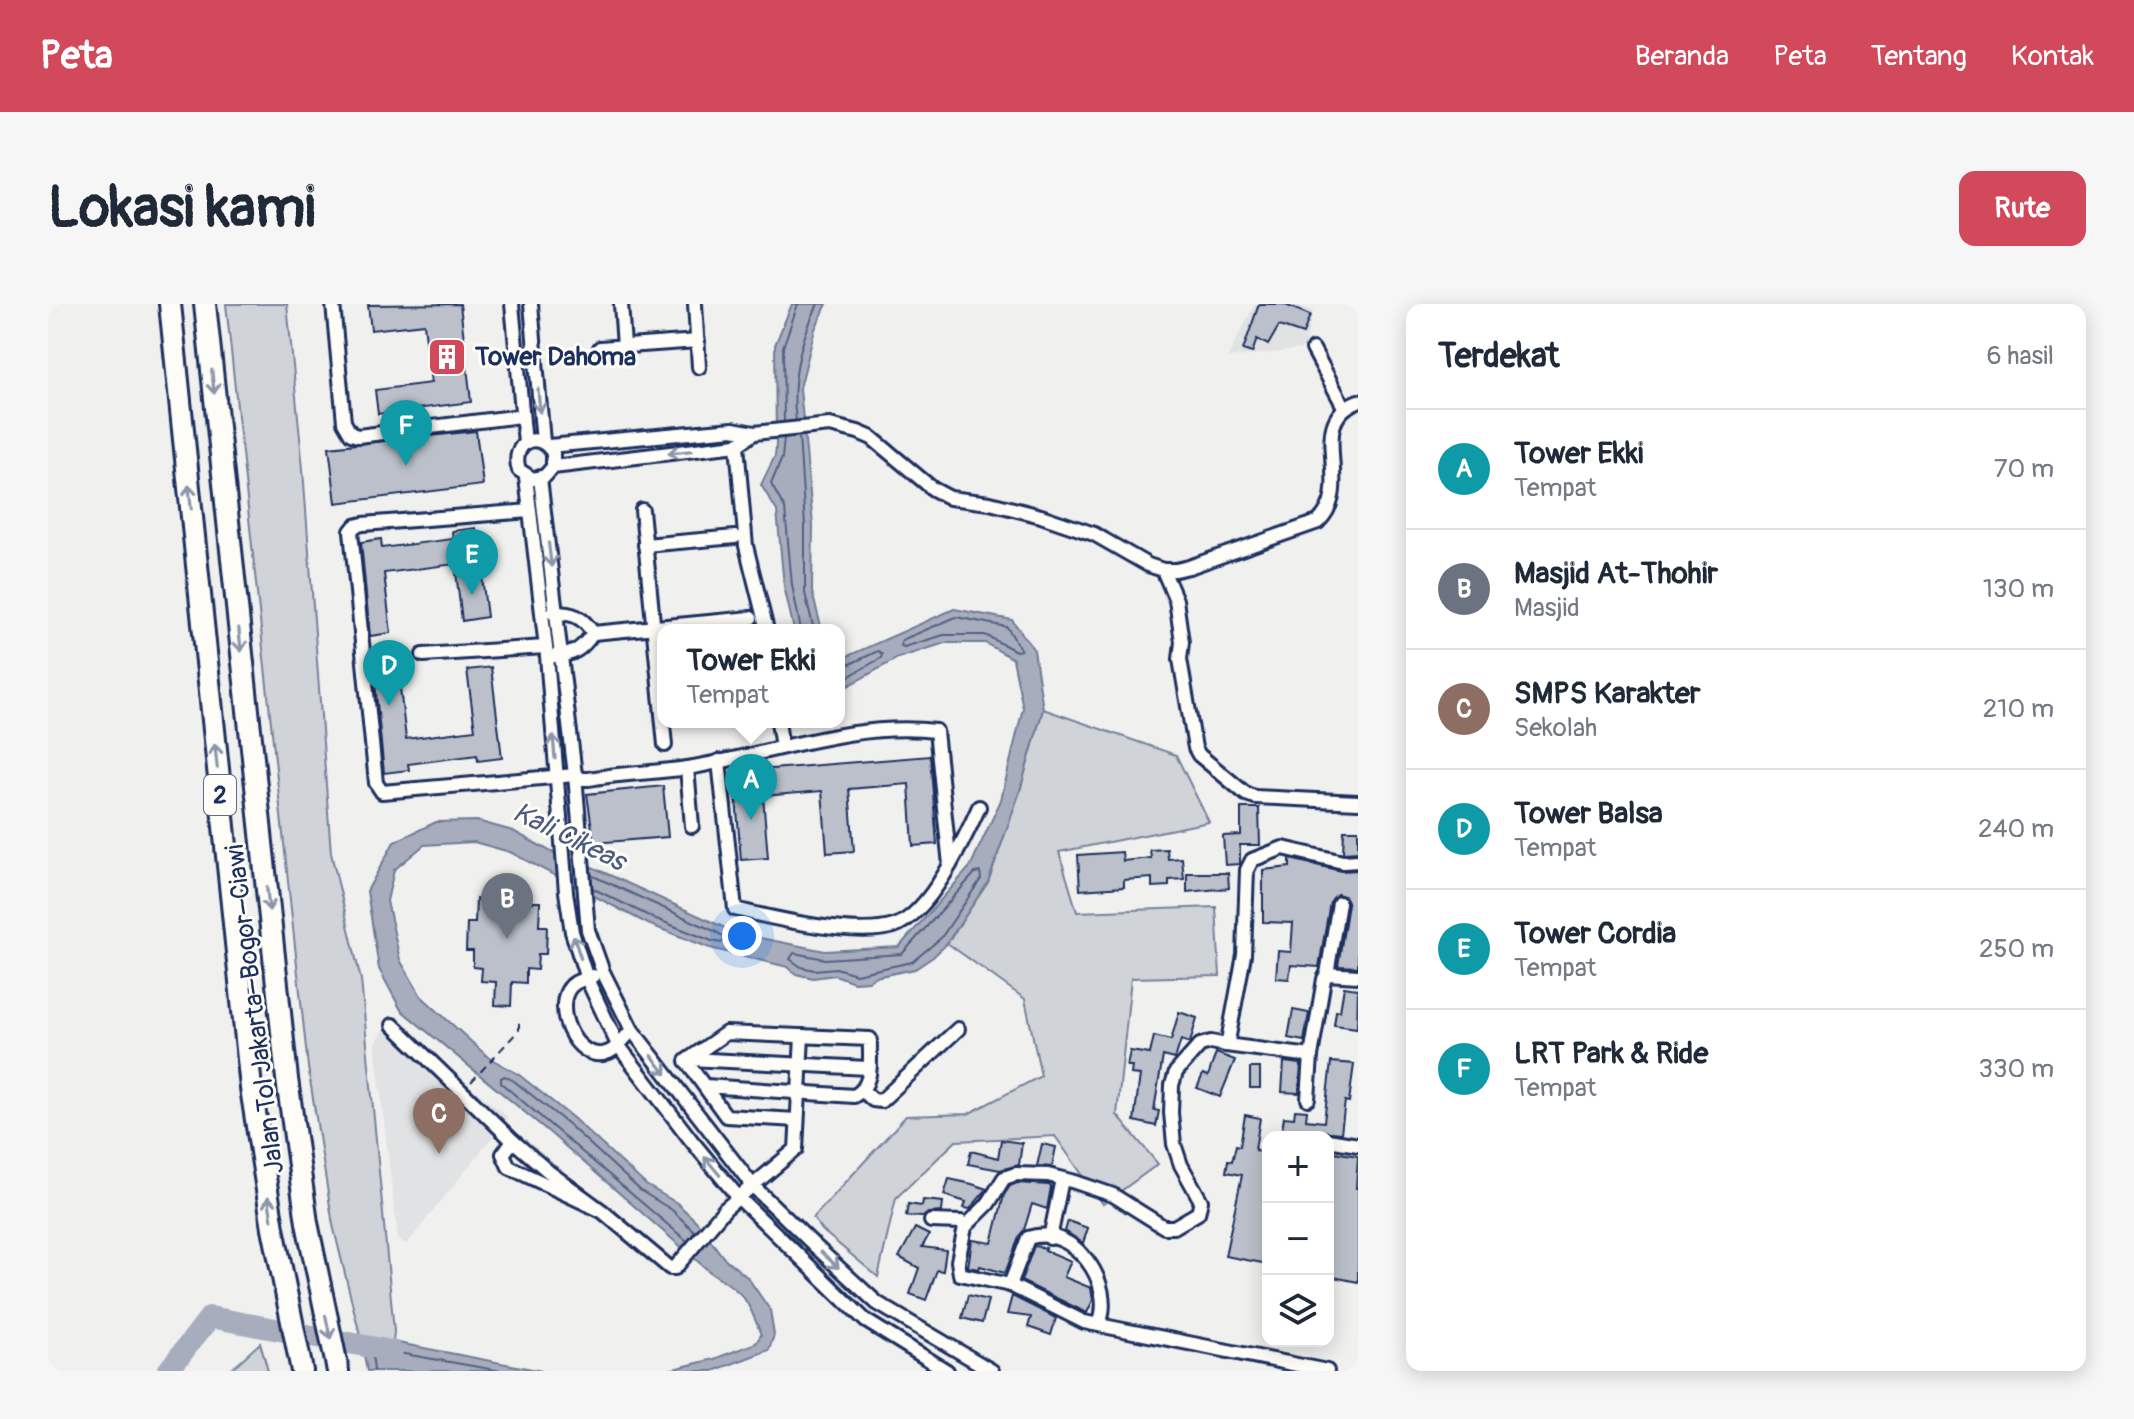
<!DOCTYPE html>
<html lang="id">
<meta charset="utf-8">
<style>
:root{--surface:#fff;--page:#f6f6f7;--text:#1f2937;--muted:#747a83;--line:#e0e1e3;--accent:#d1495b}
body{margin:0;font-family:Pangolin,sans-serif;background:var(--page);color:var(--text)}
.controls{position:absolute;right:24px;bottom:24px;display:grid;overflow:hidden;border-radius:16px;box-shadow:0 4px 20px #0003}
.controls button{width:72px;height:72px;display:grid;place-items:center;padding:0;border:0;border-bottom:2px solid var(--line);background:var(--surface);color:var(--text);font:40px sans-serif}
.you{position:absolute;left:694px;top:632px;width:28px;height:28px;margin:-20px;border:6px solid #fff;border-radius:50%;background:#1a73e8;box-shadow:0 0 0 12px #1a73e833}
.badge{display:grid;place-items:center;width:52px;height:52px;border-radius:50%;background:var(--accent);color:#fff;font-size:26px;font-weight:700}
.pin{position:absolute;translate:-50% -66px;filter:drop-shadow(0 2px 4px #0008)}
.pin::after{content:'';position:absolute;top:42px;width:28px;height:24px;background:inherit;clip-path:polygon(0 0,100% 0,50% 100%)}
.popup{position:absolute;left:609px;top:320px;width:188px;height:104px;box-sizing:border-box;display:grid;place-content:center;border-radius:16px;background:var(--surface);filter:drop-shadow(0 2px 6px #0005);font-size:26px;white-space:nowrap;color:var(--muted)}
.popup b{font-size:30px;color:var(--text)}
.popup::after{content:'';position:absolute;left:50%;top:100%;margin-left:-16px;border:16px solid transparent;border-top-color:var(--surface)}
.list{margin:0;padding:0;list-style:none}
h2{display:flex;justify-content:space-between;align-items:center;height:104px;margin:0;padding:0 32px;font-size:34px}
h2 small{font-size:26px;font-weight:400;color:var(--muted)}
.list li{display:grid;grid-template-columns:52px 1fr auto;gap:24px;align-items:center;box-sizing:border-box;height:120px;padding:0 32px;border-top:2px solid var(--line)}
.list b{display:block;font-size:30px;white-space:nowrap}
.list p{margin:0;font-size:26px;white-space:nowrap;color:var(--muted)}
.list em{font-size:26px;font-style:normal;color:var(--muted)}
.icon{flex:none;width:44px;height:44px;fill:none;stroke:currentColor;stroke-width:2;stroke-linecap:round;stroke-linejoin:round}
.map{position:relative;flex:none;width:1310px;height:1067px;overflow:hidden;border-radius:16px}
header{display:flex;align-items:center;gap:48px;box-sizing:border-box;height:112px;padding:0 40px;background:var(--accent);color:#fff}
header strong{font-size:38px}
nav{display:flex;gap:44px;margin-inline-start:auto;font-size:28px}
.intro{display:flex;align-items:center;justify-content:space-between;box-sizing:border-box;height:192px;padding:0 48px}
h1{margin:0;font-size:56px}
.button{padding:20px 36px;border-radius:16px;background:var(--accent);color:#fff;font-size:28px;font-weight:700}
main{display:flex;gap:48px;padding:0 48px}
aside{flex:1;background:var(--surface);border-radius:16px;box-shadow:0 4px 20px #0003}
.map>svg:first-child{display:block}
.built{fill:#e0e2e3}
.green{fill:#d0d3d8;stroke:#76819b;stroke-width:2}
.water{fill:#a7adbd;stroke:#6f7b97;stroke-width:2}
.lines{fill:none;stroke-linecap:round;stroke-linejoin:round}
.shore{stroke:#536184;stroke-width:2}
.river{stroke:#a7adbd;stroke-width:22}
.building{fill:#bbc0ca;stroke:#1b2f5e;stroke-width:2}
.minor-casing{stroke:#1b2f5e;stroke-width:18}
.highway-casing{stroke:#1b2f5e;stroke-width:26}
.path{stroke:#1b2f5e;stroke-width:2;stroke-dasharray:8 6;stroke-linecap:butt}
.minor{stroke:#fdfcf7;stroke-width:12}
.highway{stroke:#fdfcf7;stroke-width:20}
.oneway{stroke:#8c96aa}
.labels{text-anchor:middle;dominant-baseline:central;stroke-width:6;stroke-linejoin:round;paint-order:stroke}
.shield{fill:#fdfcf7;stroke:#5f6c8c;stroke-width:2}
.shield-label{font-size:24px;font-weight:bold;fill:#1b2f5e}
.poi-label{font-size:26px;font-weight:bold;fill:#1b2f5e;stroke:#fdfcf7;text-anchor:start}
.street-label{font-size:26px;fill:#1b2f5e;stroke:#fdfcf7}
.water-label{font-size:28px;font-style:italic;fill:#4c5b7f;stroke:#fdfcf7}
</style>
<header>
<strong>Peta</strong>
<nav><a>Beranda</a><a>Peta</a><a>Tentang</a><a>Kontak</a></nav>
</header>
<div class="intro"><h1>Lokasi kami</h1><a class="button">Rute</a></div>
<main>
<div class="map">
<svg width="1310" height="1067" viewBox="0 0 1310 1067">
<rect width="100%" height="100%" fill="#f0f0ee"/>
<filter id="ink" filterUnits="userSpaceOnUse"><feTurbulence type="fractalNoise" baseFrequency=".0125" numOctaves="2"/><feDisplacementMap in="SourceGraphic" scale="16" xChannelSelector="R" yChannelSelector="G"/><feConvolveMatrix kernelMatrix="1 2 1 2 8 2 1 2 1" color-interpolation-filters="sRGB"/></filter>
<g filter="url(#ink)">
<g class="built">
<polygon points="1207,0 1245,0 1265,7 1256,45 1179,54"/>
<polygon points="342,716 460,813 359,940 350,936 327,740"/>
</g>
<g class="green">
<polygon points="178,0 239,0 255,165 283,549 313,676 346,1027 345,1038 313,1035 285,921 260,763"/>
<polygon points="995,405 1128,451 1161,518 1011,548 1029,608 1168,603 1172,672 1083,674 1069,811 1110,860 1055,900 1007,832 908,837 848,894 830,973 775,927 765,914 858,812 920,810 993,772 977,695 899,639 940,578 971,490"/>
<polygon points="212,1039 220,1067 181,1067"/>
</g>
<g class="water">
<polygon points="744,0 779,0 767,25 752,84 765,221 764,288 774,326 746,326 736,282 729,207 713,181 727,152 728,142 727,41"/>
<path d="M906,305L964,316L986,346L995,405L971,490L940,578L899,639L885,653L867,665L827,673L821,677L806,678L787,671L765,674L748,670L740,663L662,644L600,620L462,548L426,538L376,541L346,566L339,597L352,656L373,692L440,753L470,770L525,814L598,881L629,899L649,918L675,953L700,974L722,1006L726,1031L721,1046L665,1067H617L666,1055L708,1039L713,1031C700,994 695,988 662,968L502,829L353,706L331,665L319,587L346,538L388,518L429,517L465,527L507,550L531,557L688,629L777,647L851,643L922,563L953,496L975,404L965,355L937,339H897L850,354L791,387V350L800,352Z"/>
<polygon points="313,1035 345,1038 494,1067 319,1067"/>
</g>
<g class="lines">
<g class="shore">
<path d="M748,117C742,75 752,37 770,0"/>
<polyline points="736,118 735,43 750,0"/>
<polyline points="751,132 757,221 757,289 766,326"/>
<polyline points="736,134 734,154 723,180 737,205 744,281 753,326"/>
<polygon points="908,313 959,323 973,346 968,347 937,331 896,331 856,343 852,341 854,336"/>
<polyline points="791,359 802,360 830,347 834,350 833,354 791,378"/>
<polygon points="932,568 933,575 893,634 864,658 808,670 788,664 766,666 753,663 742,655 746,649 777,655 854,650 927,569"/>
<polyline points="543,571 664,626 675,632 676,636 673,639 664,637 603,613 544,584"/>
<polyline points="639,937 453,779 453,774 457,772 466,777 520,820 593,887 624,906 647,928"/>
<polyline points="326,1067 324,1048 328,1045 453,1067"/>
</g>
<polyline class="river" points="120,1067 162,1013 344,1047"/>
</g>
<g class="building">
<polygon points="412,0 423,98 330,110 327,86 383,79 376,20 323,26 320,1"/>
<polygon points="1211,0 1235,0 1262,11 1255,30 1231,22 1220,41 1209,35 1204,49 1195,46"/>
<polygon points="428,127 435,181 288,199 281,143"/>
<polygon points="428,224 439,313 414,317 407,260 336,269 343,329 322,332 313,238 333,235 334,244 405,235 404,227"/>
<polygon points="443,363 454,454 430,457 429,451 360,460 361,466 336,469 327,378 351,375 358,435 427,426 419,366"/>
<polygon points="882,452 889,540 865,542 861,480 801,485 806,547 779,549 774,487 715,492 720,554 693,556 686,468"/>
<polygon points="615,482 620,533 546,539 539,490"/>
<polygon points="1193,504 1211,504 1212,541 1192,541 1192,560 1177,561 1175,532 1193,531"/>
<polygon points="1296,526 1310,526 1310,548 1295,549"/>
<polygon points="1119,545 1120,555 1134,554 1136,575 1121,576 1121,582 1104,583 1104,574 1076,576 1076,583 1032,586 1030,551 1074,548 1075,557 1103,554 1102,546"/>
<polygon points="1242,555 1293,567 1310,566 1310,663 1290,662 1300,600 1296,592 1289,590 1282,598 1271,663 1243,661 1241,675 1228,674 1230,647 1243,648 1245,619 1215,618 1215,566 1242,563"/>
<polygon points="1139,569 1180,569 1181,584 1139,588"/>
<polygon points="437,590 482,592 482,598 492,598 491,622 499,622 498,650 490,650 489,666 478,665 478,679 464,678 463,702 447,701 448,678 433,677 434,664 425,663 425,647 418,647 419,619 427,619 428,595 437,596"/>
<polygon points="1296,683 1310,685 1309,724 1286,721 1288,707 1292,707"/>
<polygon points="1245,706 1261,709 1256,737 1240,734"/>
<polygon points="1131,708 1149,714 1142,739 1133,736 1127,755 1115,752 1106,806 1111,807 1108,822 1086,817 1092,771 1083,770 1084,762 1079,762 1082,747 1102,750 1106,732 1123,736"/>
<polygon points="1168,749 1187,756 1172,793 1149,784 1155,770 1160,772"/>
<polygon points="1236,758 1253,760 1251,789 1234,788"/>
<polygon points="1283,758 1306,760 1301,798 1297,797 1293,829 1260,826 1260,830 1234,826 1236,813 1246,814 1247,806 1259,807 1258,816 1276,818"/>
<rect x="1202" y="764" width="10" height="20"/>
<polygon points="1197,811 1212,814 1207,846 1220,849 1220,960 1177,952 1194,871 1178,868 1180,856 1184,857 1188,841 1192,842"/>
<polygon points="953,836 974,839 971,861 952,866 920,860 923,847 950,854"/>
<polygon points="994,840 1008,843 1004,863 989,862"/>
<polygon points="1280,847 1310,852 1308,884 1310,884 1310,978 1280,972"/>
<polygon points="901,875 924,880 939,885 922,905 916,904 918,898 896,891"/>
<polygon points="969,879 1001,881 1003,883 999,905 984,900 976,926 972,931 957,969 932,962 931,965 920,963 924,936 944,939 956,891 962,882"/>
<polygon points="875,896 895,898 894,908 880,909 875,913 858,912 860,900 874,902"/>
<polygon points="1020,917 1040,924 1035,939 1017,927"/>
<polygon points="867,924 881,931 874,943 898,946 895,967 889,966 878,996 862,990 871,964 851,953"/>
<polygon points="986,942 998,944 997,946 1023,957 1016,973 1043,984 1045,996 1039,1009 973,977"/>
<polygon points="920,991 940,996 934,1019 914,1014"/>
<polygon points="964,992 1008,1014 1003,1031 980,1023 983,1013 959,1010"/>
</g>
<g class="lines">
<g class="minor-casing">
<g id="minor">
<polyline points="285,0 296,118 303,130 310,132 473,112"/>
<polyline points="464,0 477,139"/>
<polyline points="483,0 495,138"/>
<polyline points="573,0 576,42"/>
<polyline points="647,0 651,63"/>
<polyline points="552,44 650,37"/>
<polyline points="1265,45 1296,103"/>
<polyline points="689,141 698,242 719,326"/>
<path d="M501,142L685,125L706,129L782,121L810,128L824,134L885,185L902,194L942,199L993,212L1046,230L1100,261L1115,266H1128L1141,263L1270,218C1309,181 1255,119 1310,97"/>
<path d="M505,163V149C490,124 462,139 471,166L485,175L497,172L505,163L689,141L706,129"/>
<polyline points="478,173 499,352 518,588 524,628 539,675 570,741 643,836 690,893 818,1017 899,1067"/>
<polyline points="492,174 527,471 540,626 555,668 584,726 705,882 767,942 829,999 944,1067"/>
<polyline points="594,206 617,441"/>
<path d="M482,207L315,220L307,222L303,227L328,479L334,488L527,471L534,475H541C573,469 606,469 639,464C721,451 804,417 888,427L902,561"/>
<polyline points="597,241 687,233"/>
<polyline points="1115,266 1128,296 1134,338 1132,355 1147,444 1151,451 1198,490 1207,493 1310,498"/>
<path d="M505,309C525,309 534,312 545,329"/>
<polyline points="545,329 703,314"/>
<polyline points="375,351 497,343"/>
<path d="M506,352C526,351 534,345 545,329"/>
<polyline points="730,418 734,443"/>
<path d="M671,457L687,605C727,615 808,634 846,622C882,610 916,536 931,503"/>
<polyline points="639,464 644,522"/>
<polyline points="1279,670 1291,599"/>
<path d="M545,672C540,674 532,676 527,679C500,696 527,763 561,748C570,744 577,733 584,726"/>
<polyline points="345,721 465,837"/>
<polyline points="1178,741 1263,752"/>
<polyline points="641,755 820,764"/>
<path d="M657,782L806,792C827,781 821,755 822,735L678,729L638,757L678,812L749,816"/>
<polyline points="815,787 825,796 833,797 910,725"/>
<polyline points="1260,795 1263,752 1276,675 1279,670 1310,672"/>
<polyline points="1280,836 1310,841"/>
<polyline points="554,907 501,868 465,837 455,850 461,863 554,907 622,964 627,964 677,905 748,845 754,732"/>
<polyline points="883,917 913,918 917,923 910,957 912,970 962,981 1036,1018 1279,1067"/>
<polyline points="917,923 940,900 956,874 968,870 1000,871 1027,878 1065,891 1116,923 1126,923 1150,909 1153,897 1133,861 1126,840 1123,809 1124,781 1128,768 1152,741 1163,738 1178,741 1180,737 1196,651 1199,566 1204,556 1235,544 1295,558 1310,557"/>
<polyline points="1002,934 1014,875"/>
<path d="M962,981L980,934C1025,919 1068,979 1051,1020"/>
</g>
</g>
<g class="highway-casing">
<g id="highway">
<polyline points="122,0 203,784 225,924 254,1067"/>
<polyline points="157,0 239,775 259,919 290,1067"/>
</g>
</g>
<polyline class="path" points="423,778 471,726 471,718"/>
<use href="#minor" class="minor"/>
<use href="#highway" class="highway"/>
</g>
<defs><path id="oneway-shaft" d="M-6 0H5M1.5-3L5.5 0L1.5 3" fill="none" stroke-width="1.6" stroke-linecap="round" stroke-linejoin="round" transform="scale(2)"/></defs>
<g class="oneway">
<use href="#oneway-shaft" transform="translate(165 78) rotate(84)"/>
<use href="#oneway-shaft" transform="translate(491 97) rotate(85)"/>
<use href="#oneway-shaft" transform="translate(632 148) rotate(173)"/>
<use href="#oneway-shaft" transform="translate(142 193) rotate(-96)"/>
<use href="#oneway-shaft" transform="translate(502 251) rotate(83)"/>
<use href="#oneway-shaft" transform="translate(192 336) rotate(84)"/>
<use href="#oneway-shaft" transform="translate(506 443) rotate(-95)"/>
<use href="#oneway-shaft" transform="translate(168 452) rotate(-96)"/>
<use href="#oneway-shaft" transform="translate(220 595) rotate(84)"/>
<use href="#oneway-shaft" transform="translate(529 643) rotate(-108)"/>
<use href="#oneway-shaft" transform="translate(611 761) rotate(53)"/>
<use href="#oneway-shaft" transform="translate(664 862) rotate(-130)"/>
<use href="#oneway-shaft" transform="translate(222 904) rotate(-99)"/>
<use href="#oneway-shaft" transform="translate(782 956) rotate(42)"/>
<use href="#oneway-shaft" transform="translate(280 1023) rotate(78)"/>
</g>
</g>
<defs>
<g id="building-square" transform="scale(2)"><rect x="-9" y="-9" width="18" height="18" rx="4" fill="#d1495b" stroke="#fdfcf7"/><path d="M-4-6H4V6H1V3H-1V6H-4ZM-2.5-4.3h1.7v1.8h-1.7ZM.8-4.3h1.7v1.8H.8ZM-2.5-1h1.7V.8h-1.7ZM.8-1h1.7V.8H.8Z" fill="#fff"/></g>
</defs>
<g fill-rule="evenodd">
<use href="#building-square" x="399" y="53"/>
</g>
<g class="labels">
<rect class="shield" x="156" y="471" width="32" height="40" rx="6"/>
<g class="shield-label">
<text x="172" y="491">2</text>
</g>
<g class="poi-label">
<text x="427" y="53">Tower Dahoma</text>
</g>
<g class="street-label">
<text transform="translate(207 705) rotate(-97)">Jalan Tol Jakarta–Bogor–Ciawi</text>
</g>
<g class="water-label">
<text transform="translate(521 533) rotate(26)">Kali Cikeas</text>
</g>
</g>
</svg>
<div class="controls">
<button>+</button>
<button>−</button>
<button><svg class="icon" aria-label="layers" viewBox="0 0 24 24"><path d="M12 4l9 5-9 5-9-5zM3 14l9 5 9-5"/></svg></button>
</div>
<div class="you"></div>
<div class="pin badge" style="left:703px;top:516px;background:#0f9aa8">A</div>
<div class="popup"><b>Tower Ekki</b>Tempat</div>
<div class="pin badge" style="left:459px;top:635px;background:#6b7280">B</div>
<div class="pin badge" style="left:391px;top:850px;background:#8d6e63">C</div>
<div class="pin badge" style="left:341px;top:402px;background:#0f9aa8">D</div>
<div class="pin badge" style="left:424px;top:291px;background:#0f9aa8">E</div>
<div class="pin badge" style="left:358px;top:162px;background:#0f9aa8">F</div>
</div>
<aside>
<h2>Terdekat<small>6 hasil</small></h2>
<ul class="list">
<li><span class="badge" style="background:#0f9aa8">A</span><div><b>Tower Ekki</b><p>Tempat</p></div><em>70 m</em></li>
<li><span class="badge" style="background:#6b7280">B</span><div><b>Masjid At-Thohir</b><p>Masjid</p></div><em>130 m</em></li>
<li><span class="badge" style="background:#8d6e63">C</span><div><b>SMPS Karakter</b><p>Sekolah</p></div><em>210 m</em></li>
<li><span class="badge" style="background:#0f9aa8">D</span><div><b>Tower Balsa</b><p>Tempat</p></div><em>240 m</em></li>
<li><span class="badge" style="background:#0f9aa8">E</span><div><b>Tower Cordia</b><p>Tempat</p></div><em>250 m</em></li>
<li><span class="badge" style="background:#0f9aa8">F</span><div><b>LRT Park &amp; Ride</b><p>Tempat</p></div><em>330 m</em></li>
</ul>
</aside>
</main>
